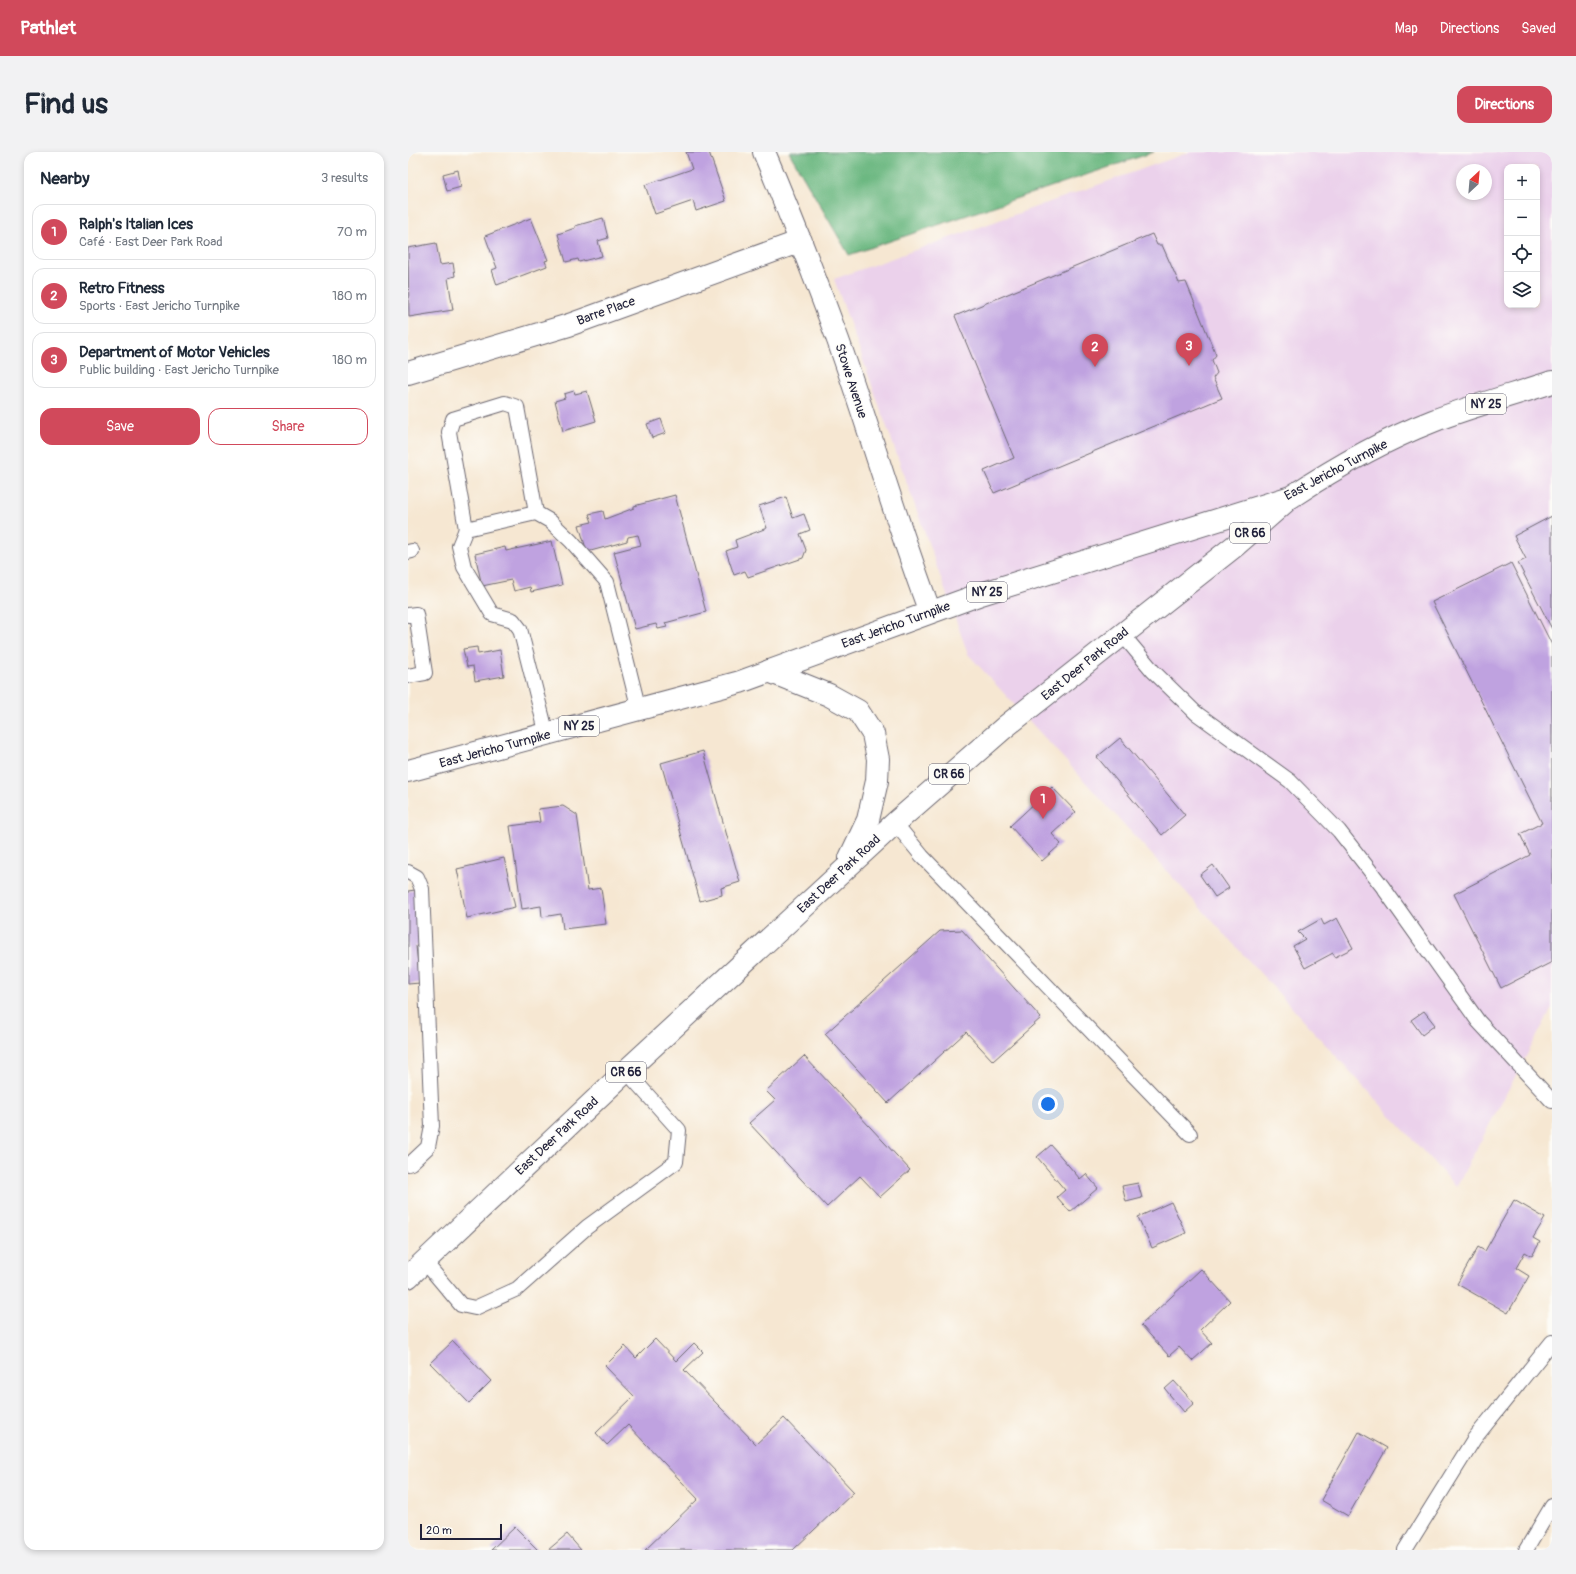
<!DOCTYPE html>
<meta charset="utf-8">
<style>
:root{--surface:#fff;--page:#f2f2f3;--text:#1f2937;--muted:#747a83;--line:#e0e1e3;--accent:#d1495b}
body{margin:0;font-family:Pangolin,sans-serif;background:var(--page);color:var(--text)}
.controls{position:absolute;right:12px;top:12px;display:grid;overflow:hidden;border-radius:8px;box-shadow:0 2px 6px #0003}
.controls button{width:36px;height:36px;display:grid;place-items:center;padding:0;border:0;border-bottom:1px solid var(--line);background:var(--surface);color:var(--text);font:20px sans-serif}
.compass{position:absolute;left:1048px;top:12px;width:36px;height:36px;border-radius:50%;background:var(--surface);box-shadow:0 2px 6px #0003;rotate:26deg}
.scale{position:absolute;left:12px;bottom:10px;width:82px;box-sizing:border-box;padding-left:4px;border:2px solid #22223b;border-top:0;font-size:11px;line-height:14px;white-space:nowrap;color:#22223b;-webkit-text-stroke:3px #fdfcf7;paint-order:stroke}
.you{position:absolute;left:640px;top:952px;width:14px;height:14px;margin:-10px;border:3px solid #fff;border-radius:50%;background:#1a73e8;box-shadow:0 0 0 6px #1a73e833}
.badge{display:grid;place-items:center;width:26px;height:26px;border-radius:50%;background:var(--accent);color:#fff;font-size:13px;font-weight:700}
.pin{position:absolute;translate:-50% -33px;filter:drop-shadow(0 1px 2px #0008)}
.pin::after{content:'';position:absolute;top:21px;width:14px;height:12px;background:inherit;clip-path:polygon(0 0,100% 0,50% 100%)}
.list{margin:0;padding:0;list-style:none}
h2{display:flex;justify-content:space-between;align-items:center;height:52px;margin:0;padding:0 16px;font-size:17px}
h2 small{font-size:13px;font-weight:400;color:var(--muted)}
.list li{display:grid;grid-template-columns:26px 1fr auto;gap:12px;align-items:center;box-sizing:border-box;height:56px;margin:0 8px 8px;padding:0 8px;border:1px solid var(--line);border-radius:12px}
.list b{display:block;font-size:15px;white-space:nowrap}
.list p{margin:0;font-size:13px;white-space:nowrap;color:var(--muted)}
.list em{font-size:13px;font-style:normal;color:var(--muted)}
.actions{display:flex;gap:8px;padding:12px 16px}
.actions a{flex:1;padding:9px 0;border:1px solid var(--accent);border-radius:12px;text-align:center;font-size:14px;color:var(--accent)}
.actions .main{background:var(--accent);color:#fff}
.icon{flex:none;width:22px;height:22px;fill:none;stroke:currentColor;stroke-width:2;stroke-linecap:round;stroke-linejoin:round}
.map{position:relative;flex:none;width:1144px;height:1398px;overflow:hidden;border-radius:12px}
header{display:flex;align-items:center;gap:24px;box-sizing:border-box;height:56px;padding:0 20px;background:var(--accent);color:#fff}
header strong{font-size:19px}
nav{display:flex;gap:22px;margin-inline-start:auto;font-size:14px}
.intro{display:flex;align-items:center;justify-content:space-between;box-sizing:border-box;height:96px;padding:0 24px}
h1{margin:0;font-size:28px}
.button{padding:10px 18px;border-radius:12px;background:var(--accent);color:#fff;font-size:14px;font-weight:700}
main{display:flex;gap:24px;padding:0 24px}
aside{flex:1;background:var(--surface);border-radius:12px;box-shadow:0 2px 6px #0003}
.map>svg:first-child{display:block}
.built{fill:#ebd1eb;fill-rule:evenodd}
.forest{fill:#6cb881;stroke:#476d5e}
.building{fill:#bfa2e0}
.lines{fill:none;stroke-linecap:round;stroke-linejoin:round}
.service-casing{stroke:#6c6770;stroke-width:16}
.minor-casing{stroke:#6c6770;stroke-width:24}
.primary-casing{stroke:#6c6770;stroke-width:24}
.service{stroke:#fff;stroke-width:14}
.minor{stroke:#fff;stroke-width:22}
.primary{stroke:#fff;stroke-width:22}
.labels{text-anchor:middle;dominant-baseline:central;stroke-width:3;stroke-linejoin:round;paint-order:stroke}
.shield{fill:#fdfcf7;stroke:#646373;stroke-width:1}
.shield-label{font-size:12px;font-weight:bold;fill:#22223b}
.street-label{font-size:13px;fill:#22223b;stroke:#fdfcf7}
</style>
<header>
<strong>Pathlet</strong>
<nav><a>Map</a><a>Directions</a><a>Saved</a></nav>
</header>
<div class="intro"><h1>Find us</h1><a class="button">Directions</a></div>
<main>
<aside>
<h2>Nearby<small>3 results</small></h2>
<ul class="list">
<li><span class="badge">1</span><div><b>Ralph's Italian Ices</b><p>Café · East Deer Park Road</p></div><em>70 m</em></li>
<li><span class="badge">2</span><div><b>Retro Fitness</b><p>Sports · East Jericho Turnpike</p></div><em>180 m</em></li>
<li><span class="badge">3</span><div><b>Department of Motor Vehicles</b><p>Public building · East Jericho Turnpike</p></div><em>180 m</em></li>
</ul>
<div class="actions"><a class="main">Save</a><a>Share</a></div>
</aside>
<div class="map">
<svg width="1144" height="1398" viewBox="0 0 1144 1398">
<rect width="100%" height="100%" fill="#fdfcf7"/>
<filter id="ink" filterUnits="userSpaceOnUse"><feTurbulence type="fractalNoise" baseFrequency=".025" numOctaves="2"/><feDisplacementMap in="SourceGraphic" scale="8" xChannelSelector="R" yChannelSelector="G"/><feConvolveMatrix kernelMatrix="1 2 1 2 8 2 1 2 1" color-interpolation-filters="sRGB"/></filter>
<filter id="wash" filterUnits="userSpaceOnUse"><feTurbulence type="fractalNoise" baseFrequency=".012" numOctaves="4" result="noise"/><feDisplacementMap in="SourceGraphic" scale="16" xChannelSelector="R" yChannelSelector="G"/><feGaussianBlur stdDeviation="0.9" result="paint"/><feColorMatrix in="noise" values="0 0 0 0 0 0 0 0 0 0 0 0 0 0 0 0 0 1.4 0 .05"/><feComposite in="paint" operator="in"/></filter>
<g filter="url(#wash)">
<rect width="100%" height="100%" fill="#f6e7d2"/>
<path class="built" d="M782,0H1144V856L1048,1035L560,502L426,127ZM1099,15H1129V153H1099ZM1054,18H1078V42H1054Z"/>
<polygon class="forest" points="381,0 746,0 441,103"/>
<g id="blocks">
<g class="building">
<polygon points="278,0 301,0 318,49 288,59 285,49 247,62 237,33 284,17"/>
<polygon points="50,18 53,35 39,39 35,22"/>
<polygon points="123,66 140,108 137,109 139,114 89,133 84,118 89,116 77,84"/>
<polygon points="195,66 200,86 190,89 194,104 171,110 170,107 158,110 150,82 167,76 167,74"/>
<polygon points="744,82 749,93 754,93 771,131 778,130 808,203 804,208 809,221 805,226 814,246 586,341 576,319 606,306 547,164"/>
<polygon points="28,91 32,113 45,111 47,124 40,126 45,158 1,165 0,96"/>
<polygon points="166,239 167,242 179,239 188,269 155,279 147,249 157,246 156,242"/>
<polygon points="253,267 258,281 244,286 239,272"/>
<polygon points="267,343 298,460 257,471 259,475 250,477 248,472 227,477 206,400 233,393 230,383 220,385 219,389 179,400 171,373 184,370 181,362 195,359 197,367 226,356 226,354"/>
<polygon points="378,345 385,366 396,362 402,378 392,382 398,398 395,406 340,425 337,419 326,423 318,399 329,395 327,388 359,376 351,354"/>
<polygon points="1144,364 1144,477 1110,411 1118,407 1106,384"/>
<polygon points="144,389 154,433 123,440 122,435 106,439 103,428 74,434 67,402 97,395 98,399"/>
<polygon points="1103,411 1144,493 1144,810 1093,836 1046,742 1122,703 1112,682 1134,671 1024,450"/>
<polygon points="69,495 70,502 92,498 96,524 67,529 65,514 59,515 55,497"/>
<polygon points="712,586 777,663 754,683 689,605"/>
<polygon points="295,599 332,730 313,736 314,743 292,749 253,611"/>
<polygon points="644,635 668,660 644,682 653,692 634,709 602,674"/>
<polygon points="155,654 169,663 180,738 193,736 198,772 155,777 153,762 134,765 133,754 114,757 102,674 132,670 130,657"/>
<polygon points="96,706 107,755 59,766 49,717"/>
<polygon points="805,713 821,736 807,745 792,723"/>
<polygon points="7,738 13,794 8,794 12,831 0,832 0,739"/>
<polygon points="929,766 945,796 927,805 925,801 897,816 885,794 897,787 890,780 913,767 916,773"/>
<polygon points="554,778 633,866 585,909 558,880 480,951 417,882 532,779"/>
<polygon points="1016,859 1027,873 1014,883 1003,868"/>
<polygon points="396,904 502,1018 472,1045 452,1024 419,1055 341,971 367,948 358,939"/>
<polygon points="643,993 672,1027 678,1022 690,1036 662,1060 649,1045 657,1038 629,1005"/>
<polygon points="730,1031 734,1046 718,1050 714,1034"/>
<polygon points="1106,1048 1137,1066 1125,1086 1132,1090 1124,1104 1117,1100 1108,1116 1121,1124 1100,1161 1049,1132 1070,1095 1077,1099"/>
<polygon points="763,1050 778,1081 744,1096 730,1065"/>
<polygon points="793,1117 822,1149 792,1178 804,1191 784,1209 771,1195 761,1204 733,1173"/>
<polygon points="247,1187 268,1209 286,1191 295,1200 276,1218 348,1292 376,1266 446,1340 385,1398 237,1398 290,1347 220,1273 199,1293 188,1281 226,1244 197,1214 217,1194 228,1206"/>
<polygon points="45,1189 83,1229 61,1251 22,1211"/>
<polygon points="766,1229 786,1251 776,1260 757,1237"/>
<polygon points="951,1280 979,1296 940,1364 913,1348"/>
<polygon points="107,1375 130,1398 83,1398"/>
<polygon points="159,1382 173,1398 140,1398"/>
</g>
</g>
</g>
<g filter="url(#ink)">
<use href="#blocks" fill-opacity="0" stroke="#6c6770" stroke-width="1"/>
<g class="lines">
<g class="service-casing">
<g id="service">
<polyline points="58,377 41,280 45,267 97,251 109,255 128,361"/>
<polyline points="0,400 4,399"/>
<polyline points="0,463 8,462 17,521 0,524"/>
<polyline points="714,482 745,519 788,561 882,629 931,679 974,734 1070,869 1144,949"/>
<polyline points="139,583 112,477 105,468 84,462 56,415 51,394 58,377 128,361 142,369 163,389 199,430 231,558"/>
<polyline points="487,671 514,704 782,982"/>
<polyline points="0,720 9,725 14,737 24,974 20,995 3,1011 0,1012"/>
<polyline points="16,1109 53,1153 67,1156 109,1137 179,1075 268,1010 271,978 218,919"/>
<polyline points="997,1398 1066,1287 1144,1190"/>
<polyline points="1118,1398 1144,1354"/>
</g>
</g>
<g class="minor-casing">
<g id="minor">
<path d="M356,0C382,62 407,125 430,188C462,278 488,370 522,460"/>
<polyline points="0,221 161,173 393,89"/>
</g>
</g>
<g class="primary-casing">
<g id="primary">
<polyline points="361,519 421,543 450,559 465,582 470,607 469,629 460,668 442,706"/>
<path d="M0,619L332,530L573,442L883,345C927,316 976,288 1025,269C1064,254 1105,243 1144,230"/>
<polyline points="0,1125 218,919 487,671 597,575 828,393 877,350"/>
</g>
</g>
<use href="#service" class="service"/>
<use href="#minor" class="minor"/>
<use href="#primary" class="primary"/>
</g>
</g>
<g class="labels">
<g class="shield">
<rect x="1058" y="242" width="40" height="20" rx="3"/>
<rect x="822" y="371" width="40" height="20" rx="3"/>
<rect x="559" y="430" width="40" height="20" rx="3"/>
<rect x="151" y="564" width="40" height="20" rx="3"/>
<rect x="521" y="612" width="40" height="20" rx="3"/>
<rect x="198" y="910" width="40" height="20" rx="3"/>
</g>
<g class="shield-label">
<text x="1078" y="252">NY 25</text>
<text x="842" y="381">CR 66</text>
<text x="579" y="440">NY 25</text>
<text x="171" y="574">NY 25</text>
<text x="541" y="622">CR 66</text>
<text x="218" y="920">CR 66</text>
</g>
<g class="street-label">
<text transform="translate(198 159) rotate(-20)">Barre Place</text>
<text transform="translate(443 229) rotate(72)">Stowe Avenue</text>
<text transform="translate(928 318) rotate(-28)">East Jericho Turnpike</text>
<text transform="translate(488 473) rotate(-20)">East Jericho Turnpike</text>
<text transform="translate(677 512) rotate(-39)">East Deer Park Road</text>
<text transform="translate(87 597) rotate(-15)">East Jericho Turnpike</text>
<text transform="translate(431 722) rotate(-43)">East Deer Park Road</text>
<text transform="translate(149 984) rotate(-43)">East Deer Park Road</text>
</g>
</g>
</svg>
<div class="controls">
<button>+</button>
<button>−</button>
<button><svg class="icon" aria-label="locate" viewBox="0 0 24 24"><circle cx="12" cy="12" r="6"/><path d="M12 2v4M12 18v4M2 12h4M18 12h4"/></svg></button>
<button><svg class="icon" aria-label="layers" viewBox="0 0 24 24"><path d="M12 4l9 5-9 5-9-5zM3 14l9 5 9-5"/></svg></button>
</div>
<svg class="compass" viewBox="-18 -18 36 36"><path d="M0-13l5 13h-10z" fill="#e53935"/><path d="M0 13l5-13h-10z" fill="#747a83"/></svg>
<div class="scale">20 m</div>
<div class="you"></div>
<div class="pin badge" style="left:635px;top:667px">1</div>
<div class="pin badge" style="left:687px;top:215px">2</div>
<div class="pin badge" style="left:781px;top:214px">3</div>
</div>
</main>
